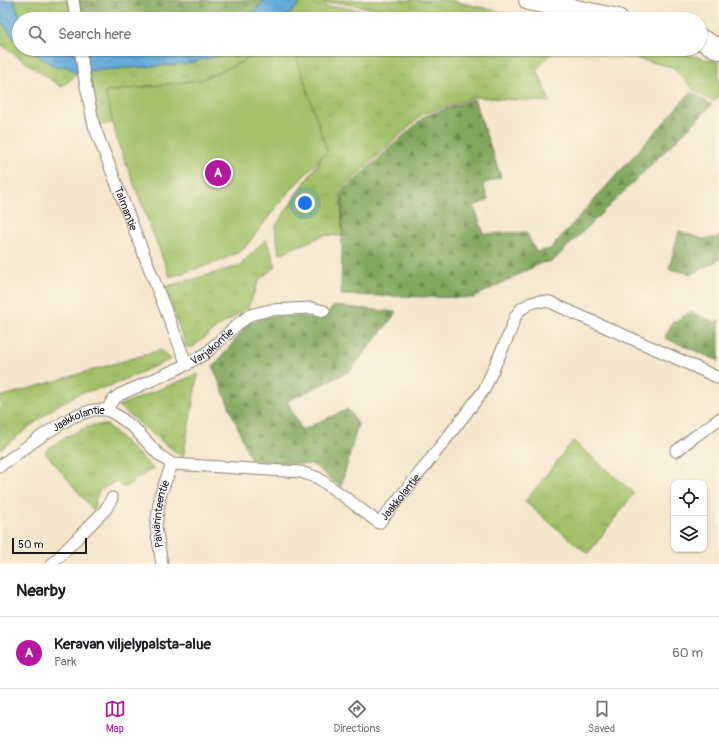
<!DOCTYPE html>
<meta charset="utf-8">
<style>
:root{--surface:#fff;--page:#f2f2f2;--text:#202124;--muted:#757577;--line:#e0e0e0;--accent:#b5179e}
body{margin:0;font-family:Pangolin,sans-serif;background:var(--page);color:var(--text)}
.controls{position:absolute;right:12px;bottom:12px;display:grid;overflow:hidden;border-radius:8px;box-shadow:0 1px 3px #0004}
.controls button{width:36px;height:36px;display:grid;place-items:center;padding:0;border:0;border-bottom:1px solid var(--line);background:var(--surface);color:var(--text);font:20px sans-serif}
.scale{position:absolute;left:12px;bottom:10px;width:75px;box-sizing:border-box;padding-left:4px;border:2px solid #1c1c1c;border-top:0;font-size:11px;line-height:14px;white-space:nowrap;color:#1c1c1c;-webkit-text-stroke:3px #fcf5e5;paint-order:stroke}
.you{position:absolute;left:305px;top:203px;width:14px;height:14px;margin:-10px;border:3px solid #fff;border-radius:50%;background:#1a73e8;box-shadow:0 0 0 6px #1a73e833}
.badge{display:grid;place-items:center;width:26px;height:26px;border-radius:50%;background:var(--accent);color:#fff;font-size:13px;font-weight:700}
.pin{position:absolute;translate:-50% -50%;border:2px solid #fff;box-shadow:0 1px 4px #0006}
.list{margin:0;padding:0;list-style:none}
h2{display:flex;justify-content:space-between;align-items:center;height:52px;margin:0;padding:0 16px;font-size:17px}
h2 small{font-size:13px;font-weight:400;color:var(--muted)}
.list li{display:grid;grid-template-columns:26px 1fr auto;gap:12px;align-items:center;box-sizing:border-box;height:72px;padding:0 16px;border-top:1px solid var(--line)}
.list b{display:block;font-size:15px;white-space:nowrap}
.list p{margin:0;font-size:13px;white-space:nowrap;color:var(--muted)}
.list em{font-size:13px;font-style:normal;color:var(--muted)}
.icon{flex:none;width:22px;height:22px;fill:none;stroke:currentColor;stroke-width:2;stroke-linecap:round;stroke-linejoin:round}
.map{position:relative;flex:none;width:719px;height:564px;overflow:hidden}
.search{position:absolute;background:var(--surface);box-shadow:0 1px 3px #0004;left:12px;right:12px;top:12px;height:44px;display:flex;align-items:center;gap:10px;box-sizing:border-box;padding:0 14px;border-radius:22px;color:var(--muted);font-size:15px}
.sheet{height:124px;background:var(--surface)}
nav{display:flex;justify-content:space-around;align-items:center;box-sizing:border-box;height:56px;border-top:1px solid var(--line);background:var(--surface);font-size:11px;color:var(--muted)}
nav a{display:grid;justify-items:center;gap:2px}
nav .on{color:var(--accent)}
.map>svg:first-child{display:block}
.grass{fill:url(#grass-tufts);stroke:#5f6e42}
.forest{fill:url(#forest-firs);stroke:#4e623c}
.garden{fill:#a2c169;stroke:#5f6e42}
.water{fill:url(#water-ripples);stroke:#40647c}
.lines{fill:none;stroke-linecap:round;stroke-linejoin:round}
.minor-casing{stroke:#888174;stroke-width:13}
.motorway-casing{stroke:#888174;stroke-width:22}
.minor{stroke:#fff;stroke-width:11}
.motorway{stroke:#fff;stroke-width:20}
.labels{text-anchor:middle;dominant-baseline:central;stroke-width:3;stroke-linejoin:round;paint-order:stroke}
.street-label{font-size:11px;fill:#1c1c1c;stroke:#fcf5e5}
</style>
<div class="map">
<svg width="719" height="564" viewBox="0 0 719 564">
<defs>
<pattern id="grass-tufts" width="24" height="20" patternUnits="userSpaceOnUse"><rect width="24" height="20" fill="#a2c169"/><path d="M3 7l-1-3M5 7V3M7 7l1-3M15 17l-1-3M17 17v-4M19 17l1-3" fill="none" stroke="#8ba55a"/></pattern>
<pattern id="forest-firs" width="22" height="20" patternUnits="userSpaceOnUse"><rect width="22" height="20" fill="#81a75d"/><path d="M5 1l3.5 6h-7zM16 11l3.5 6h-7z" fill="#69874c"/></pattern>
<pattern id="water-ripples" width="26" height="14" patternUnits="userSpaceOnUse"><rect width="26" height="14" fill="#63acdb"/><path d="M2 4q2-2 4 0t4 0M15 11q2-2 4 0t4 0" fill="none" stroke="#518bb1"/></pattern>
</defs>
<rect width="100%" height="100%" fill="#fcf5e5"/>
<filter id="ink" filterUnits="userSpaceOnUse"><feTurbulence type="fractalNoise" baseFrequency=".025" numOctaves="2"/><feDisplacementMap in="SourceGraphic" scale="8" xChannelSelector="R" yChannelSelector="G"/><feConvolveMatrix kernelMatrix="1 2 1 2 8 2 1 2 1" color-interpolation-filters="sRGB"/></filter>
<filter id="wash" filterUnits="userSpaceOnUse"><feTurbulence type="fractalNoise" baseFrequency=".012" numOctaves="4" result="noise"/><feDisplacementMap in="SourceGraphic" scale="16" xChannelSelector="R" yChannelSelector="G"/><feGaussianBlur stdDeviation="0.9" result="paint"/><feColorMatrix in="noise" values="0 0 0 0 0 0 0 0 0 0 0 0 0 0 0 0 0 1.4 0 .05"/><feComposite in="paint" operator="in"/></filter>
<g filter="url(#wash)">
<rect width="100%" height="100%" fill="#f5e6cc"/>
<g class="grass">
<polygon points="14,0 68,0 71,19 23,19 20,17"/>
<polygon points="302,0 449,0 532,19 434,19 341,3 324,3 326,7 341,7 409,19 283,19 295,9"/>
<polygon points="0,19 14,39 19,42 19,49 28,49 56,67 66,66 78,74 61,87 0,44"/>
<polygon points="239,49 271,49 201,80 105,92 113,123 99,125 87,71 185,64 219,56"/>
<polygon points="294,49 557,49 537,69 550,102 475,97 423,114 341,190 342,236 325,235 279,254 275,227 326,151"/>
<polygon points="593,49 663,49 719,62 719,96 713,102 694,90 673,67"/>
<polygon points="266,239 276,266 259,280 248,308 218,327 193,347 186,347 165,287 239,266"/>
<polygon points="161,350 171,359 110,386 80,393 55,407 0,450 0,397"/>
<polygon points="198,374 183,458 118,406"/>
<path d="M93,425H107L153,468L124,488L116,481L99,491L96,498L94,511L45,452C58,439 76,432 93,425Z"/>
<polygon points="573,441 634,493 588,554 525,502"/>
</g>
<g class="forest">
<polygon points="78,0 265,0 248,18 245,19 81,19"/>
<polygon points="691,92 712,105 553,261 541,263 473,298 341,295 343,191 425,116 474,99 501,177 483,184 488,200 474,206 484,234 526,232 536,252 550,249"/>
<polygon points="679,231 703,239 719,237 719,260 691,274 669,269"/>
<polygon points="334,306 397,312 350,371 287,401 302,430 348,409 358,424 341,487 313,465 251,460 213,367 250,322 272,316 295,316 321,319"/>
<polygon points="691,312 715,322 719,320 719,361 665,338 672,323"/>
</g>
<polygon class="garden" points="271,49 294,49 327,151 286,195 243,250 218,262 170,277 118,143 105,92 201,80"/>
<g class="water">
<polygon points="0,0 14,0 20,17 23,19 19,19 19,42 14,39 0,19"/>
<polygon points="265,0 302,0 295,9 283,19 245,19 248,18"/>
<polygon points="28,49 69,49 76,53 78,74 66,66 56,67"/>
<polygon points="95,49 239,49 219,56 185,64 87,71 85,50"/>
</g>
</g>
<g filter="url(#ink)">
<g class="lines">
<g class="minor-casing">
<g id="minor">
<polyline points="73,0 76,19"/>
<path id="s1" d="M80,49L85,81L94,126L187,365"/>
<path id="s2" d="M107,410L112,401L119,395L177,369L205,354L238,324L250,315L270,310L312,308L324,311"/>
<polyline points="676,451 694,437 719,419"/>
<path id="s3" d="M0,466L43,435L72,417L93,410H107L118,416L135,429L158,454L172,464L301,472L318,478L346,498L379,523L426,465L484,390L510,332L515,317L521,309L531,303L539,301L550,302L578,315L669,355L719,378"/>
<polyline points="52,564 106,509 112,498"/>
<path id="s4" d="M162,564L156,527L160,496L172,464"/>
</g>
</g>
<g class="motorway-casing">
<g id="motorway">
<polyline points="529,0 618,19"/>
<polyline points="700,39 719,49"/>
</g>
</g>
<use href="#minor" class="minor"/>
<use href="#motorway" class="motorway"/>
</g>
</g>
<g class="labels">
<g class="street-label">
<text stroke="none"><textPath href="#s1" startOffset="167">Talmantie</textPath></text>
<text stroke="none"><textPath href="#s2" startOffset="125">Varjakontie</textPath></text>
<text stroke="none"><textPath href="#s3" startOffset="93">Jaakkolantie</textPath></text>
<text stroke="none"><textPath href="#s3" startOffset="465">Jaakkolantie</textPath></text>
<text stroke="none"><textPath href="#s4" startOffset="51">Päivärinteentie</textPath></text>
</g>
</g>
</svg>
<div class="controls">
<button><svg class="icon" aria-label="locate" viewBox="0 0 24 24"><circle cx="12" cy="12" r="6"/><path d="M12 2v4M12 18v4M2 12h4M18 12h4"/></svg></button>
<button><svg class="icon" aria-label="layers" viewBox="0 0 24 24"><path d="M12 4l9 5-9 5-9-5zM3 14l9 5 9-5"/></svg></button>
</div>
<div class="scale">50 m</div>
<div class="you"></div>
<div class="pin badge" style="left:218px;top:173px">A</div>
<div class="search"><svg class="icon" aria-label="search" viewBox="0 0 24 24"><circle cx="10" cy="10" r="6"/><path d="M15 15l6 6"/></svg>Search here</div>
</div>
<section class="sheet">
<h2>Nearby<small></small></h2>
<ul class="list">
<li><span class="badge">A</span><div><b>Keravan viljelypalsta-alue</b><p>Park</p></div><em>60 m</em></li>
</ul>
</section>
<nav>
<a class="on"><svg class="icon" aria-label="map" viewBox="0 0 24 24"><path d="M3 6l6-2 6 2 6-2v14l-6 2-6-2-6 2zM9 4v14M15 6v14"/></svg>Map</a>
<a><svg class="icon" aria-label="directions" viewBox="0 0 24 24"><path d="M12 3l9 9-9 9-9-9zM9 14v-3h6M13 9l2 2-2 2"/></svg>Directions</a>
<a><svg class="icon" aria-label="saved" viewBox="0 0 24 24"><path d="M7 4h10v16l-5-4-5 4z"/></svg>Saved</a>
</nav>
